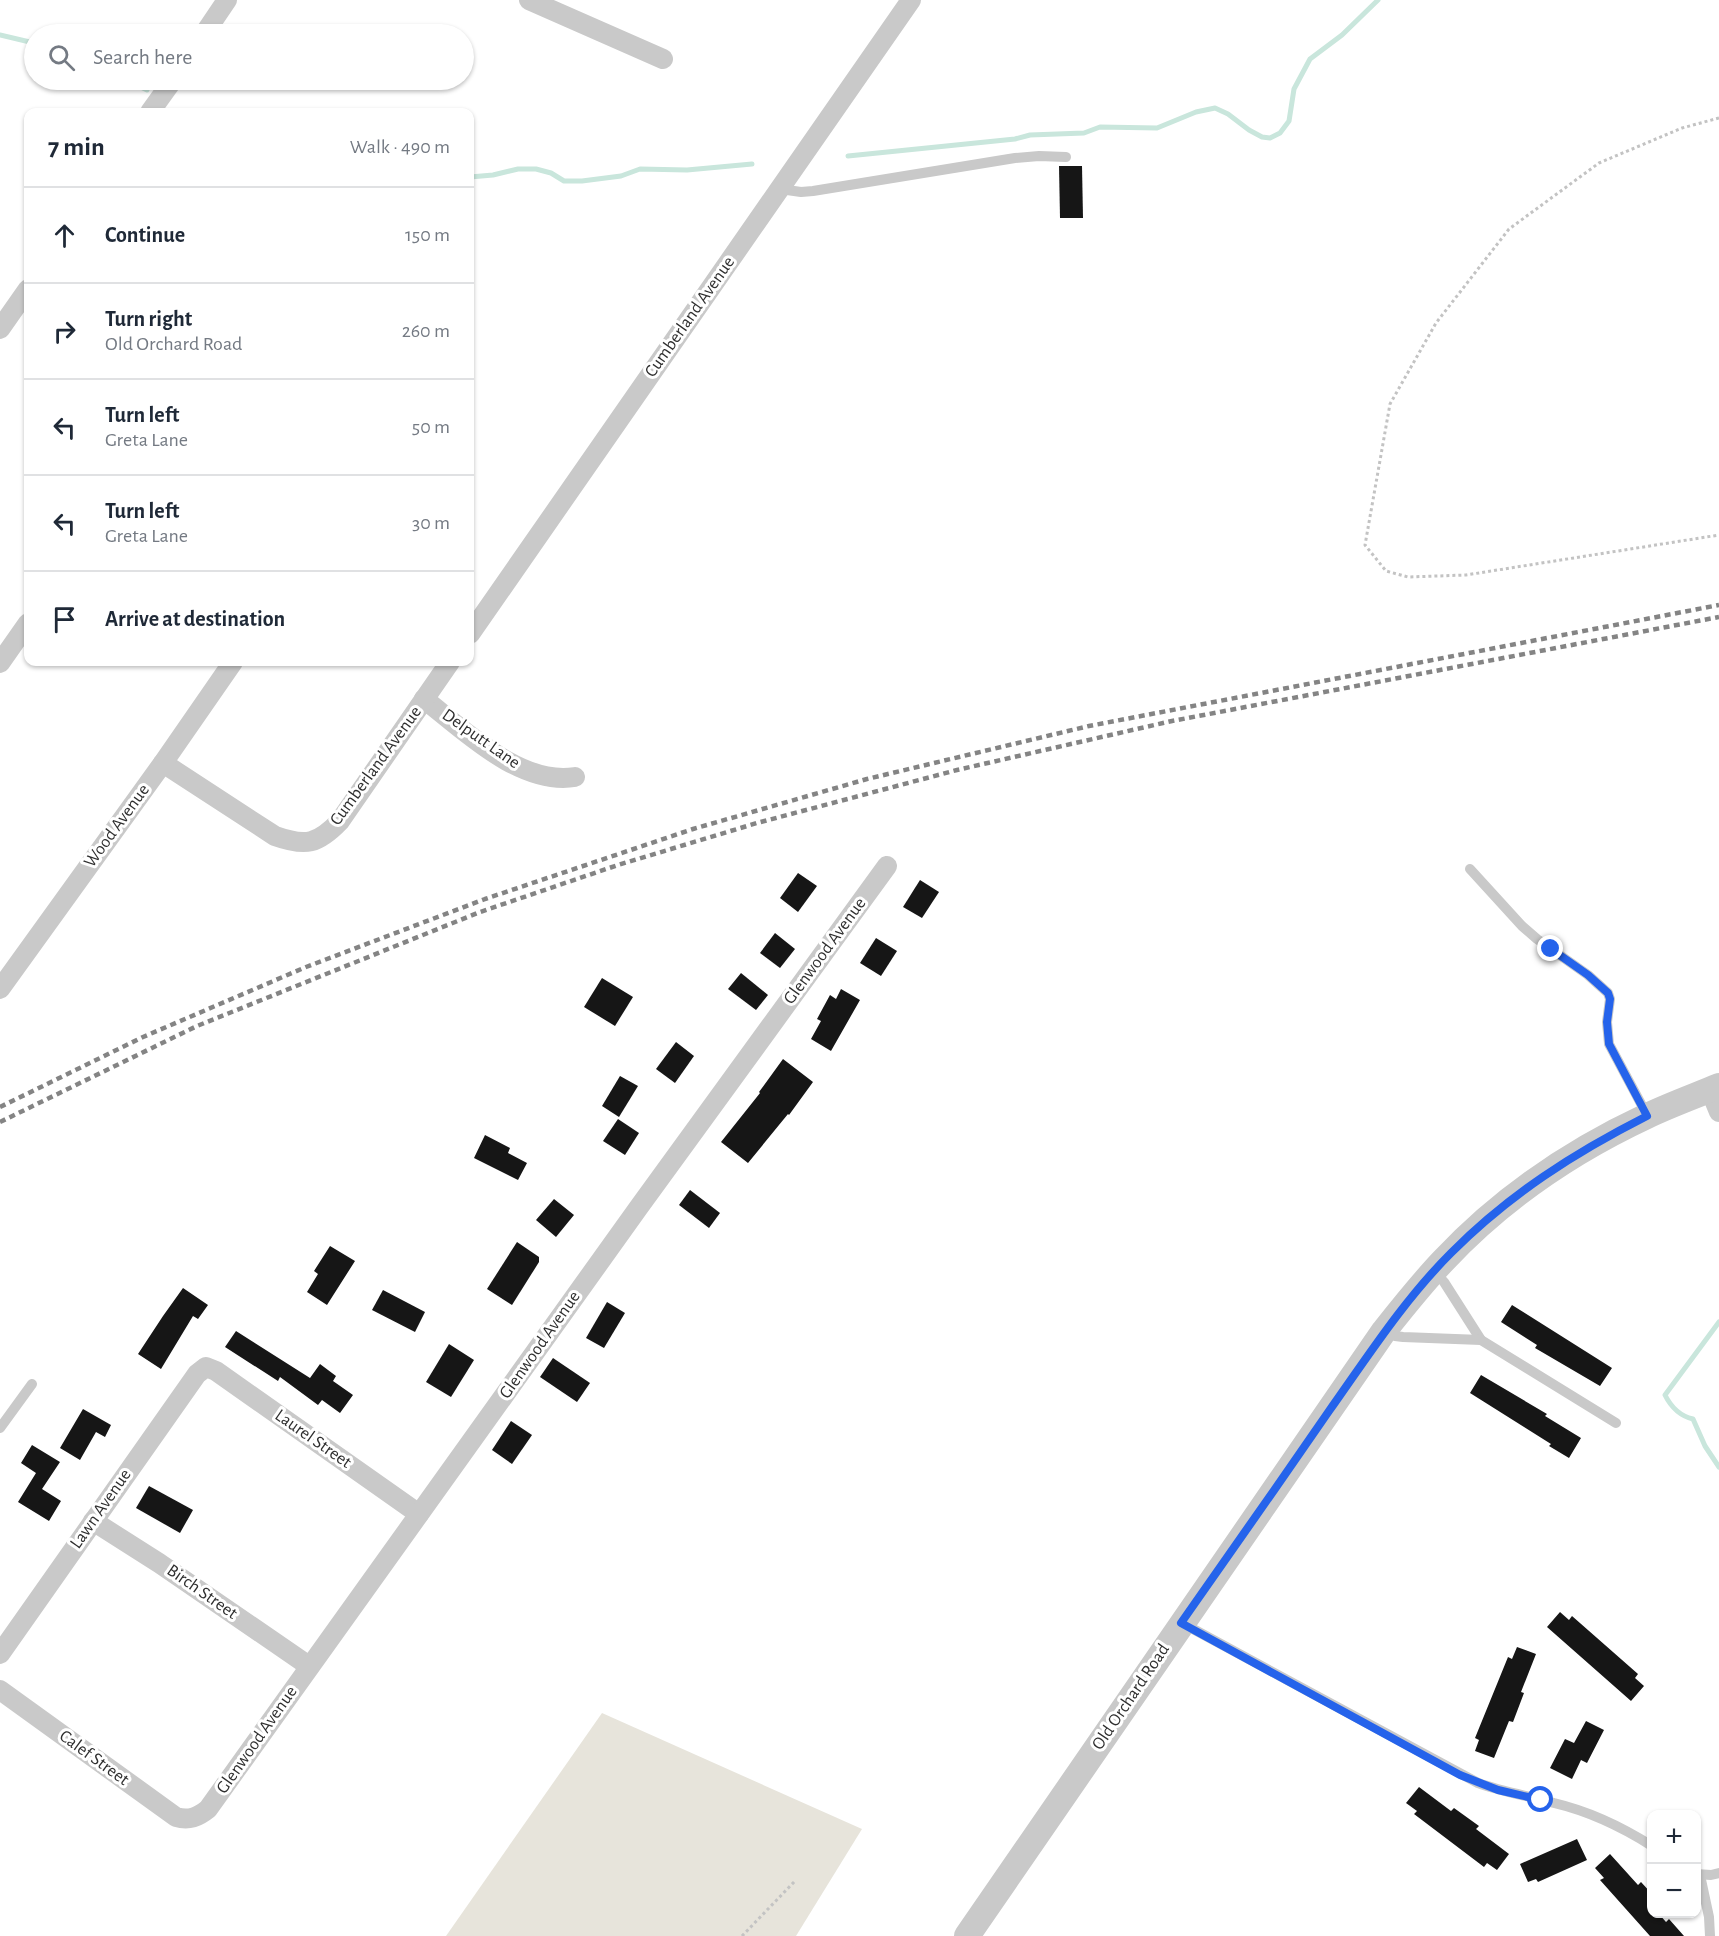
<!DOCTYPE html>
<meta charset="utf-8">
<style>
:root{--surface:#fff;--page:#f2f2f3;--text:#1f2937;--muted:#747a83;--line:#e0e1e3}
body{margin:0;font-family:"Alegreya Sans",sans-serif;background:var(--page);color:var(--text)}
.controls{position:absolute;right:18px;bottom:18px;display:grid;overflow:hidden;border-radius:12px;box-shadow:0 2px 4px #0004}
.controls button{width:54px;height:54px;display:grid;place-items:center;padding:0;border:0;border-bottom:2px solid var(--line);background:var(--surface);color:var(--text);font:30px sans-serif}
.stop{position:absolute;width:18px;height:18px;margin:-14px;border:4px solid #2563eb;border-radius:50%;background:#fff}
.stop.end{background:#2563eb;border-color:#fff;box-shadow:0 2px 6px #0008}
.list{margin:0;padding:0;list-style:none}
h2{display:flex;justify-content:space-between;align-items:center;height:78px;margin:0;padding:0 24px;font-size:26px}
h2 small{font-size:20px;font-weight:400;color:var(--muted)}
.list li{display:grid;grid-template-columns:39px 1fr auto;gap:18px;align-items:center;box-sizing:border-box;height:96px;padding:0 24px;border-top:2px solid var(--line)}
.list b{display:block;font-size:22px;white-space:nowrap}
.list p{margin:0;font-size:20px;white-space:nowrap;color:var(--muted)}
.list em{font-size:20px;font-style:normal;color:var(--muted)}
.icon{flex:none;width:33px;height:33px;fill:none;stroke:currentColor;stroke-width:2;stroke-linecap:round;stroke-linejoin:round}
.map{position:relative;flex:none;width:1719px;height:1936px;overflow:hidden}
.search{position:absolute;background:var(--surface);box-shadow:0 2px 4px #0004;left:24px;top:24px;width:450px;height:66px;display:flex;align-items:center;gap:15px;box-sizing:border-box;padding:0 21px;border-radius:33px;color:var(--muted);font-size:22px}
.panel{position:absolute;background:var(--surface);box-shadow:0 2px 4px #0004;left:24px;top:108px;width:450px;height:558px;border-radius:12px}
.map>svg:first-child{display:block}
.green{fill:#e7e4db}
.lines{fill:none;stroke-linecap:round;stroke-linejoin:round}
.stream{stroke:#c9e6dc;stroke-width:5}
.building{fill:#161616}
.path{stroke:#c3c3c3;stroke-width:3;stroke-dasharray:3 3;stroke-linecap:butt}
.service{stroke:#c9c9c9;stroke-width:10}
.minor{stroke:#c9c9c9;stroke-width:20}
.tertiary{stroke:#c9c9c9;stroke-width:26}
.rail{stroke:#848484;stroke-width:4.5;stroke-dasharray:6 4.5;stroke-linecap:butt}
.route{stroke:#2563eb;stroke-width:8}
.labels{text-anchor:middle;dominant-baseline:central;stroke-width:6;stroke-linejoin:round;paint-order:stroke}
.street-label{font-size:18px;fill:#2f2f2f;stroke:#fff}
</style>
<div class="map">
<svg width="1719" height="1936" viewBox="0 0 1719 1936">
<rect width="100%" height="100%" fill="#fff"/>
<polygon class="green" points="602,1713 862,1829 796,1936 446,1936"/>
<g class="lines">
<g class="stream">
<polyline points="0,35 34,43"/>
<polyline points="126,80 147,90"/>
<polyline points="848,156 1015,139 1030,135 1084,133 1100,127 1157,128 1196,112 1215,108 1228,114 1249,130 1262,137 1270,138 1280,133 1289,121 1294,89 1310,59 1342,35 1378,0"/>
<polyline points="470,177 493,175 518,169 536,169 551,173 564,181 582,181 621,176 640,169 687,170 752,164"/>
<path d="M1719,1322L1665,1395C1671,1407 1680,1416 1693,1419L1705,1446L1719,1467"/>
</g>
</g>
<g class="building">
<polygon points="1059,166 1082,166 1083,218 1060,218"/>
<polygon points="798,873 817,886 798,912 780,898"/>
<polygon points="920,880 939,892 922,918 903,907"/>
<polygon points="775,933 795,949 780,968 760,953"/>
<polygon points="876,938 897,951 881,976 860,963"/>
<polygon points="741,973 768,995 756,1010 728,989"/>
<polygon points="602,978 633,997 615,1026 584,1007"/>
<polygon points="841,989 860,1000 831,1051 811,1039 821,1021 817,1019 830,995 836,999"/>
<polygon points="676,1042 694,1056 675,1083 656,1069"/>
<polygon points="783,1059 813,1082 789,1115 788,1114 748,1163 721,1142 760,1093 759,1092"/>
<polygon points="620,1076 638,1086 619,1117 602,1106"/>
<polygon points="618,1119 639,1133 625,1155 603,1141"/>
<polygon points="485,1135 510,1148 508,1153 527,1163 518,1180 474,1158"/>
<polygon points="690,1190 720,1213 709,1228 679,1205"/>
<polygon points="554,1199 574,1215 556,1237 536,1220"/>
<polygon points="517,1242 539,1257 539,1262 512,1305 487,1289"/>
<polygon points="330,1246 355,1261 327,1305 307,1292 318,1274 314,1271"/>
<polygon points="183,1288 208,1305 198,1319 193,1316 161,1369 138,1354 163,1316"/>
<polygon points="383,1290 425,1312 415,1332 372,1310"/>
<polygon points="607,1302 625,1313 604,1348 586,1338"/>
<polygon points="1512,1305 1612,1368 1600,1386 1535,1348 1537,1345 1501,1322"/>
<polygon points="236,1331 310,1378 320,1364 336,1376 333,1381 353,1395 340,1413 322,1400 318,1405 280,1377 278,1381 225,1347"/>
<polygon points="449,1344 474,1360 451,1397 426,1382"/>
<polygon points="553,1358 590,1383 577,1402 540,1377"/>
<polygon points="1481,1375 1547,1414 1545,1416 1581,1438 1569,1458 1549,1446 1551,1444 1470,1393"/>
<polygon points="83,1409 111,1425 105,1437 96,1432 80,1460 60,1448"/>
<polygon points="511,1421 532,1435 512,1464 492,1450"/>
<polygon points="32,1445 60,1462 42,1489 61,1501 49,1521 18,1502 36,1473 21,1463"/>
<polygon points="149,1486 193,1510 180,1533 136,1508"/>
<polygon points="1560,1612 1569,1620 1572,1616 1638,1674 1635,1678 1644,1686 1631,1701 1547,1627"/>
<polygon points="1517,1647 1536,1654 1521,1692 1524,1693 1513,1722 1509,1721 1494,1758 1475,1751 1479,1740 1475,1738 1508,1657 1512,1659"/>
<polygon points="1586,1721 1604,1730 1587,1763 1581,1760 1572,1779 1550,1768 1565,1739 1574,1743"/>
<polygon points="1419,1787 1451,1811 1454,1808 1479,1826 1476,1829 1509,1854 1497,1870 1487,1863 1484,1867 1414,1814 1417,1811 1406,1803"/>
<polygon points="1577,1839 1587,1860 1538,1882 1536,1879 1528,1882 1520,1864"/>
<polygon points="1610,1854 1638,1885 1641,1882 1652,1894 1652,1914 1659,1914 1666,1922 1669,1919 1684,1936 1650,1936 1600,1880 1604,1878 1595,1868"/>
</g>
<g class="lines">
<g class="path">
<polyline points="1719,118 1682,128 1599,163 1509,229 1436,323 1390,404 1365,545 1386,571 1408,577 1466,575 1719,535"/>
<polyline points="742,1936 795,1881"/>
</g>
<g class="service">
<polyline points="780,189 801,192 813,191 1015,158 1039,156 1066,157"/>
<polyline points="1470,869 1522,926 1537,939 1588,975 1608,993 1610,999 1607,1022 1609,1044 1647,1115"/>
<polyline points="1434,1271 1444,1282 1481,1340"/>
<polyline points="1384,1331 1395,1336 1403,1337 1481,1340 1616,1423"/>
<polyline points="0,1428 32,1384"/>
<path d="M1182,1623L1478,1783C1503,1792 1529,1796 1554,1803C1588,1811 1622,1827 1652,1846"/>
<polyline points="1696,1874 1711,1875 1719,1873"/>
<polyline points="1700,1875 1709,1917 1710,1936"/>
</g>
<g class="minor">
<polyline points="529,0 663,59"/>
<polyline points="204,34 227,0"/>
<polyline points="150,112 173,80"/>
<polyline points="0,329 28,289"/>
<polyline points="470,634 911,0"/>
<polyline points="0,663 28,623"/>
<path d="M424,699C464,730 520,786 575,777"/>
<path d="M163,763L275,836C306,847 318,844 340,821L450,662"/>
<polyline points="0,989 163,763 233,662"/>
<polyline points="1710,1090 1719,1112"/>
<polyline points="93,1521 159,1563 309,1666"/>
<polyline points="0,1654 197,1374 206,1367 216,1371 419,1514"/>
<path d="M0,1690L176,1817C189,1821 198,1817 208,1809L639,1207L887,866"/>
</g>
<path class="tertiary" d="M967,1936L1384,1331C1403,1307 1422,1283 1443,1261C1500,1200 1572,1151 1647,1116C1670,1105 1695,1096 1719,1086"/>
<g class="rail">
<polyline points="0,1107 143,1037 306,967 485,899 693,829 867,779 1089,726 1719,605"/>
<polyline points="0,1122 197,1026 480,912 618,865 757,823 957,770 1172,721 1719,617"/>
</g>
</g>
<g class="lines">
<path class="route" d="M1541,1800L1498,1790L1460,1775L1181,1623C1231,1552 1280,1482 1329,1411C1368,1356 1404,1300 1451,1253C1510,1194 1574,1153 1647,1116L1609,1044L1607,1022L1610,999L1608,993L1588,975L1551,949"/>
</g>
<g class="labels">
<g class="street-label">
<text transform="translate(690 317) rotate(-55)">Cumberland Avenue</text>
<text transform="translate(481 739) rotate(35)">Delputt Lane</text>
<text transform="translate(376 766) rotate(-54)">Cumberland Avenue</text>
<text transform="translate(117 826) rotate(-54)">Wood Avenue</text>
<text transform="translate(825 951) rotate(-54)">Glenwood Avenue</text>
<text transform="translate(540 1345) rotate(-55)">Glenwood Avenue</text>
<text transform="translate(313 1439) rotate(35)">Laurel Street</text>
<text transform="translate(101 1509) rotate(-55)">Lawn Avenue</text>
<text transform="translate(202 1592) rotate(35)">Birch Street</text>
<text transform="translate(1131 1697) rotate(-56)">Old Orchard Road</text>
<text transform="translate(257 1740) rotate(-55)">Glenwood Avenue</text>
<text transform="translate(94 1758) rotate(36)">Calef Street</text>
</g>
</g>
</svg>
<div class="controls">
<button>+</button>
<button>−</button>
</div>
<div class="stop" style="left:1541px;top:1800px"></div>
<div class="stop end" style="left:1551px;top:949px"></div>
<div class="search"><svg class="icon" aria-label="search" viewBox="0 0 24 24"><circle cx="10" cy="10" r="6"/><path d="M15 15l6 6"/></svg>Search here</div>
<section class="panel">
<h2>7 min<small>Walk · 490 m</small></h2>
<ul class="list">
<li><svg class="icon" aria-label="ahead" viewBox="0 0 24 24"><path d="M12 20V5M6 11l6-6 6 6"/></svg><div><b>Continue</b></div><em>150 m</em></li>
<li><svg class="icon" aria-label="right" viewBox="0 0 24 24"><path d="M7 20v-9h11M14 6l5 5-5 5"/></svg><div><b>Turn right</b><p>Old Orchard Road</p></div><em>260 m</em></li>
<li><svg class="icon" aria-label="left" viewBox="0 0 24 24"><path d="M17 20v-9H6M10 6l-5 5 5 5"/></svg><div><b>Turn left</b><p>Greta Lane</p></div><em>50 m</em></li>
<li><svg class="icon" aria-label="left" viewBox="0 0 24 24"><path d="M17 20v-9H6M10 6l-5 5 5 5"/></svg><div><b>Turn left</b><p>Greta Lane</p></div><em>30 m</em></li>
<li><svg class="icon" aria-label="arrive" viewBox="0 0 24 24"><path d="M6 21V4h12l-3 4 3 4H6"/></svg><div><b>Arrive at destination</b></div></li>
</ul>
</section>
</div>
